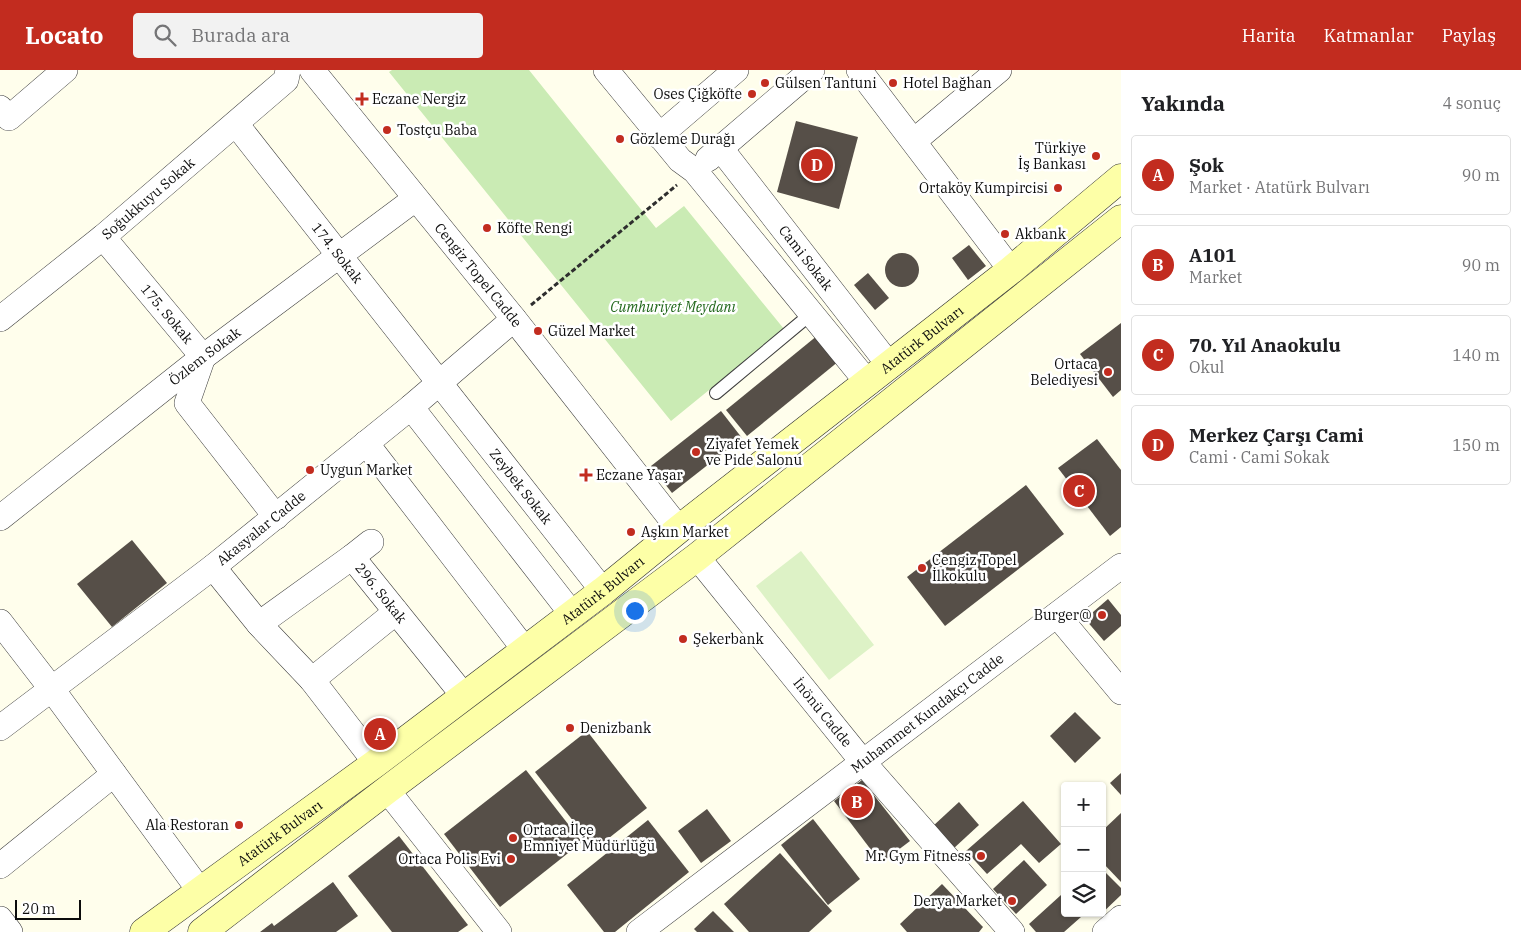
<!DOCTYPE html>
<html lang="tr">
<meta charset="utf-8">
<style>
:root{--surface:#fff;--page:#f2f2f2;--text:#202124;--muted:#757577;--line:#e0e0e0;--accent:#c22c1f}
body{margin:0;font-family:"IBM Plex Serif",serif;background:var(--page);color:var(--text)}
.controls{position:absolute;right:15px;bottom:15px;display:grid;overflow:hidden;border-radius:5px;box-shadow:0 1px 4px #0004}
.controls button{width:45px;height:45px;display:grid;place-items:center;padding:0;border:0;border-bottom:1px solid var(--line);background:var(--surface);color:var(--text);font:25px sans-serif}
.scale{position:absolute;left:15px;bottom:12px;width:66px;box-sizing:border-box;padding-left:5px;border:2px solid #0c0c0c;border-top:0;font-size:14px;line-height:18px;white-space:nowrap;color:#0c0c0c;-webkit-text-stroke:4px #fff;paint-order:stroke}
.you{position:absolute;left:634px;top:540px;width:18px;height:18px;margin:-12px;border:4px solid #fff;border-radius:50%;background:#1a73e8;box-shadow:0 0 0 8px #1a73e833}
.badge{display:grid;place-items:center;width:32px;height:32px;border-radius:50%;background:var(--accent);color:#fff;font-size:16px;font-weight:700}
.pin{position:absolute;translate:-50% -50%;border:2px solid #fff;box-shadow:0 1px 5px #0006}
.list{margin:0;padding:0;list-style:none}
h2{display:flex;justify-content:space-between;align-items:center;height:65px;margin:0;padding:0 20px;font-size:21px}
h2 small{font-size:16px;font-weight:400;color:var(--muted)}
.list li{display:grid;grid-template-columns:32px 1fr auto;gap:15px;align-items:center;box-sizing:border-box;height:80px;margin:0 10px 10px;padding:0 10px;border:1px solid var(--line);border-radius:5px}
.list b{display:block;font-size:19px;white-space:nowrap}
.list p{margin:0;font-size:16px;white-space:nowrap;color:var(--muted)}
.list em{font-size:16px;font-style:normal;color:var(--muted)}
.icon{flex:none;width:28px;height:28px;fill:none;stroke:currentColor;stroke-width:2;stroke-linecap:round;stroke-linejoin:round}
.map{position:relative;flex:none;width:1121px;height:862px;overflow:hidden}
header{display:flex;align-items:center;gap:30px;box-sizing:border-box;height:70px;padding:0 25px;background:var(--accent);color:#fff}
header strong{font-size:24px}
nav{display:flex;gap:28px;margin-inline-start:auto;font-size:18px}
.search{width:350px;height:45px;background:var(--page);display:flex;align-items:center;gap:12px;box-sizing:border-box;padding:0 18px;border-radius:5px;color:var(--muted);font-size:19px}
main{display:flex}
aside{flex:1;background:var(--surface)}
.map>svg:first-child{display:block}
.green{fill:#caebb4}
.pitch{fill:#ddf2c6}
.building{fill:#564f48}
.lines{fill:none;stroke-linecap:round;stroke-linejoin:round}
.lane-casing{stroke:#3f3f3f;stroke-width:14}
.street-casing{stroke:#3f3f3f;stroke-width:26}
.secondary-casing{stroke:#2e2e2e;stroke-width:29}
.path{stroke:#2e2e2e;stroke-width:3;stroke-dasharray:5 2.5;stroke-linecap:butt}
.lane{stroke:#fff;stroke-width:12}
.street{stroke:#fff;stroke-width:25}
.secondary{stroke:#fdffa7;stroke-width:28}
.poi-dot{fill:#c22c1f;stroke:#fff;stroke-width:2}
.labels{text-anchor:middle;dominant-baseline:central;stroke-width:5;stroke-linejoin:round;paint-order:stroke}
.poi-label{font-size:14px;fill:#0c0c0c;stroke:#fff;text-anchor:start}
.street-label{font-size:14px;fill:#0c0c0c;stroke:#fff}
.park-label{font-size:14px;font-style:italic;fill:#20671a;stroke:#fff}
</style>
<header>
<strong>Locato</strong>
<div class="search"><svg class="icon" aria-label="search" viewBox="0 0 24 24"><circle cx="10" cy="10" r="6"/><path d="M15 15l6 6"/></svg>Burada ara</div>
<nav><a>Harita</a><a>Katmanlar</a><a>Paylaş</a></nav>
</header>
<main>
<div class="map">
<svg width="1121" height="862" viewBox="0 0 1121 862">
<rect width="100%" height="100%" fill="#fffeec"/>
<polygon class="green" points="392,0 529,0 656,158 684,136 784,259 671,351 389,2"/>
<polygon class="pitch" points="801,481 874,575 829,610 756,516"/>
<g class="building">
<polygon points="796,51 858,67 839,139 777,122"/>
<polygon points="969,175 986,196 968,210 952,188"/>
<circle cx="902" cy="200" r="17"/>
<polygon points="868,203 889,228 875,240 854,215"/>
<polygon points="1121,253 1121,320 1113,327 1080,284"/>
<polygon points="818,265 839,291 747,366 726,340"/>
<polygon points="721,341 742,368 672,423 651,396"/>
<polygon points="1097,369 1121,400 1121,457 1110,466 1058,398"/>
<polygon points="1026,415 1064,464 945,556 907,507"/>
<polygon points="132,470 167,513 112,557 77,514"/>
<polygon points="1108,529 1121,545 1121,556 1104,571 1085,549"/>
<polygon points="1075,642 1101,668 1075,693 1050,666"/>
<polygon points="587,661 647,738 595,779 535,702"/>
<polygon points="526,700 582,772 500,837 444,764"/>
<polygon points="1121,703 1121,725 1110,713"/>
<polygon points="862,710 910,771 881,793 834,731"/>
<polygon points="1023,731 1061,774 1039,793 1021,774 987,804 966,781"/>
<polygon points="959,732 979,755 953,779 933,756"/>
<polygon points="707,739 731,771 701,793 678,761"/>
<polygon points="1121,743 1121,812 1102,792 1102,761"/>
<polygon points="813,749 860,809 828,835 781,775"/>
<polygon points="648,750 689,802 615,862 604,862 567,815"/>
<polygon points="399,766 468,855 458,862 392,862 348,806"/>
<polygon points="780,783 832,841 809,862 749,862 724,834"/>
<polygon points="1024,790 1047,815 1016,844 993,819"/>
<polygon points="1102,799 1121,818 1121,825 1098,847 1095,843 1102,843"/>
<polygon points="333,812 358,846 336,862 260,862 272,853 274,856"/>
<polygon points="942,814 983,857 979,862 907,862 900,854"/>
<polygon points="1061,825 1065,829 1065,843 1077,843 1081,847 1064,862 1036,862 1029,854"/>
<polygon points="713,841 734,862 697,862 694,859"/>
</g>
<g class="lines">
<g class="lane-casing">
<polyline id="lane" points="716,323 812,243"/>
</g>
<g class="street-casing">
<g id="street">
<path id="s1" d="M312,0L514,249L679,459"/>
<polyline points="606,0 680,90 695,101 868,313"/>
<polyline points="859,0 1011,200"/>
<polyline points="0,38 9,48 65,0"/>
<path id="s2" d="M236,54L603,521"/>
<polyline points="659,66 736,0"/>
<polyline points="914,71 999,0"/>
<path id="s3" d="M721,79L890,296"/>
<polyline points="708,89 812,0"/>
<path id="s4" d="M103,167L203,287L187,333L276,447"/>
<path id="s5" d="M0,249L103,167L286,10L288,0"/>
<polyline points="411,337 572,544"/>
<polyline points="366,373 525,580"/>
<path id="s6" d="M0,448L203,287L415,129"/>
<polyline points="352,487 371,472"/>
<path id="s7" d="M697,487L862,691L1012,862"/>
<polyline points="213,497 259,554 312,610 376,693"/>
<polyline points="1057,545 1121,622"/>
<polyline points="0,552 51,618 200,821"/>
<path id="s8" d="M259,554L352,487L464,626"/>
<polyline points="312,610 396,542"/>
<path id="s9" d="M0,658L213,497L411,337L514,249"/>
<polyline points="387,720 499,862"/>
<polyline points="0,796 114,704"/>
<polyline points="0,849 10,862"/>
<path id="s10" d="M639,862L1121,496"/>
<polyline points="1105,862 1121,848"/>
</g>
</g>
<g class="secondary-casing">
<g id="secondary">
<path id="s11" d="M144,862L376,693L603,521L679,459L1011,200L1121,108"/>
<polyline points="202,862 387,720 697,487 1121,149"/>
</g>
</g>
<polyline class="path" points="531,235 677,115"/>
<use href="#lane" class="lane"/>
<use href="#street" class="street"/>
<use href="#secondary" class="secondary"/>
</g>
<g class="poi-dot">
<circle cx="765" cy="13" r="5"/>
<circle cx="893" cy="13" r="5"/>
<circle cx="752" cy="24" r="5"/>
<path d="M359.5 21.5h5v5h5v5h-5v5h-5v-5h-5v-5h5z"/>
<circle cx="387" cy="60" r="5"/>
<circle cx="620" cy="69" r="5"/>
<circle cx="1096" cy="86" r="5"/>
<circle cx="1058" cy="118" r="5"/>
<circle cx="487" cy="158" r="5"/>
<circle cx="1005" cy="164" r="5"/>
<circle cx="538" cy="261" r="5"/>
<circle cx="1108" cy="302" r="5"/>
<circle cx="696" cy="382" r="5"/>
<circle cx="310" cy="400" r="5"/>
<path d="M583.5 397.5h5v5h5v5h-5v5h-5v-5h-5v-5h5z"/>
<circle cx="631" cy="462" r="5"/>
<circle cx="922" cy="498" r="5"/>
<circle cx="1102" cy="545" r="5"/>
<circle cx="683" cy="569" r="5"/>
<circle cx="570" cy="658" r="5"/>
<circle cx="239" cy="755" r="5"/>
<circle cx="513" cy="768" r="5"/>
<circle cx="981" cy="786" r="5"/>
<circle cx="511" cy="789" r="5"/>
<circle cx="1012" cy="831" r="5"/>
</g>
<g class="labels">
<g class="poi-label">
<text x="775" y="13">Gülsen Tantuni</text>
<text x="903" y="13">Hotel Bağhan</text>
<text x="742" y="24" text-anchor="end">Oses Çiğköfte</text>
<text x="372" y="29">Eczane Nergiz</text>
<text x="397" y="60">Tostçu Baba</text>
<text x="630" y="69">Gözleme Durağı</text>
<text x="1086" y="78" text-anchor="end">Türkiye<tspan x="1086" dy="16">İş Bankası</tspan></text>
<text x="1048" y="118" text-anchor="end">Ortaköy Kumpircisi</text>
<text x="497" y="158">Köfte Rengi</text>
<text x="1015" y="164">Akbank</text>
<text x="548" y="261">Güzel Market</text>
<text x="1098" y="294" text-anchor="end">Ortaca<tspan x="1098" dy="16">Belediyesi</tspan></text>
<text x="706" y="374">Ziyafet Yemek<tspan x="706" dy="16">ve Pide Salonu</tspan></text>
<text x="320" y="400">Uygun Market</text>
<text x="596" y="405">Eczane Yaşar</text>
<text x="641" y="462">Aşkın Market</text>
<text x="932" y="490">Cengiz Topel<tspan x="932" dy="16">İlkokulu</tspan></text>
<text x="1092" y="545" text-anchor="end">Burger@</text>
<text x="693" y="569">Şekerbank</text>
<text x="580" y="658">Denizbank</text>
<text x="229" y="755" text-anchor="end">Ala Restoran</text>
<text x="523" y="760">Ortaca İlçe<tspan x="523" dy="16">Emniyet Müdürlüğü</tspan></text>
<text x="971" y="786" text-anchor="end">Mr. Gym Fitness</text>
<text x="501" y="789" text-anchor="end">Ortaca Polis Evi</text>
<text x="1002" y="831" text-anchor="end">Derya Market</text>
</g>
<g class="street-label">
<text stroke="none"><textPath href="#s5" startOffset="191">Soğukkuyu Sokak</textPath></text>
<text stroke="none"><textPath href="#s2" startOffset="164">174. Sokak</textPath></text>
<text stroke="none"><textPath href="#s3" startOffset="138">Cami Sokak</textPath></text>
<text stroke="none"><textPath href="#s1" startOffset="264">Cengiz Topel Cadde</textPath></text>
<text stroke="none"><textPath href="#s4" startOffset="100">175. Sokak</textPath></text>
<text stroke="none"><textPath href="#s11" startOffset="978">Atatürk Bulvarı</textPath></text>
<text stroke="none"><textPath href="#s6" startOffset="261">Özlem Sokak</textPath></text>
<text stroke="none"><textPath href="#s2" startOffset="461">Zeybek Sokak</textPath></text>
<text stroke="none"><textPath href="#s9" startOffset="329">Akasyalar Cadde</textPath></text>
<text stroke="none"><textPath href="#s11" startOffset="572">Atatürk Bulvarı</textPath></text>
<text stroke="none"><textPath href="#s8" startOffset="161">296. Sokak</textPath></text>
<text stroke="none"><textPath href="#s10" startOffset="362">Muhammet Kundakçı Cadde</textPath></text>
<text stroke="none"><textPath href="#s7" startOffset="200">İnönü Cadde</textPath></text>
<text stroke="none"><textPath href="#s11" startOffset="168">Atatürk Bulvarı</textPath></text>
</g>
<g class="park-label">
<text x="673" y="237">Cumhuriyet Meydanı</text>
</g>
</g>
</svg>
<div class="controls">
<button>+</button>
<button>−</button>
<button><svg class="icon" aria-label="layers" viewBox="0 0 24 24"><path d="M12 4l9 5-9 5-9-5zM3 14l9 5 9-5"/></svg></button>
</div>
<div class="scale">20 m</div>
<div class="you"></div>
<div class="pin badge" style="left:380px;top:664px">A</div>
<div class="pin badge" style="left:857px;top:732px">B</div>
<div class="pin badge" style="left:1079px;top:421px">C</div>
<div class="pin badge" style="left:817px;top:95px">D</div>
</div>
<aside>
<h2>Yakında<small>4 sonuç</small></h2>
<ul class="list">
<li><span class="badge">A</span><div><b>Şok</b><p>Market · Atatürk Bulvarı</p></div><em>90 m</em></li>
<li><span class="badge">B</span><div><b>A101</b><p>Market</p></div><em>90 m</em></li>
<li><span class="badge">C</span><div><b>70. Yıl Anaokulu</b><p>Okul</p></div><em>140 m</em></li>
<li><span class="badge">D</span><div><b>Merkez Çarşı Cami</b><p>Cami · Cami Sokak</p></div><em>150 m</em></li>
</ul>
</aside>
</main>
